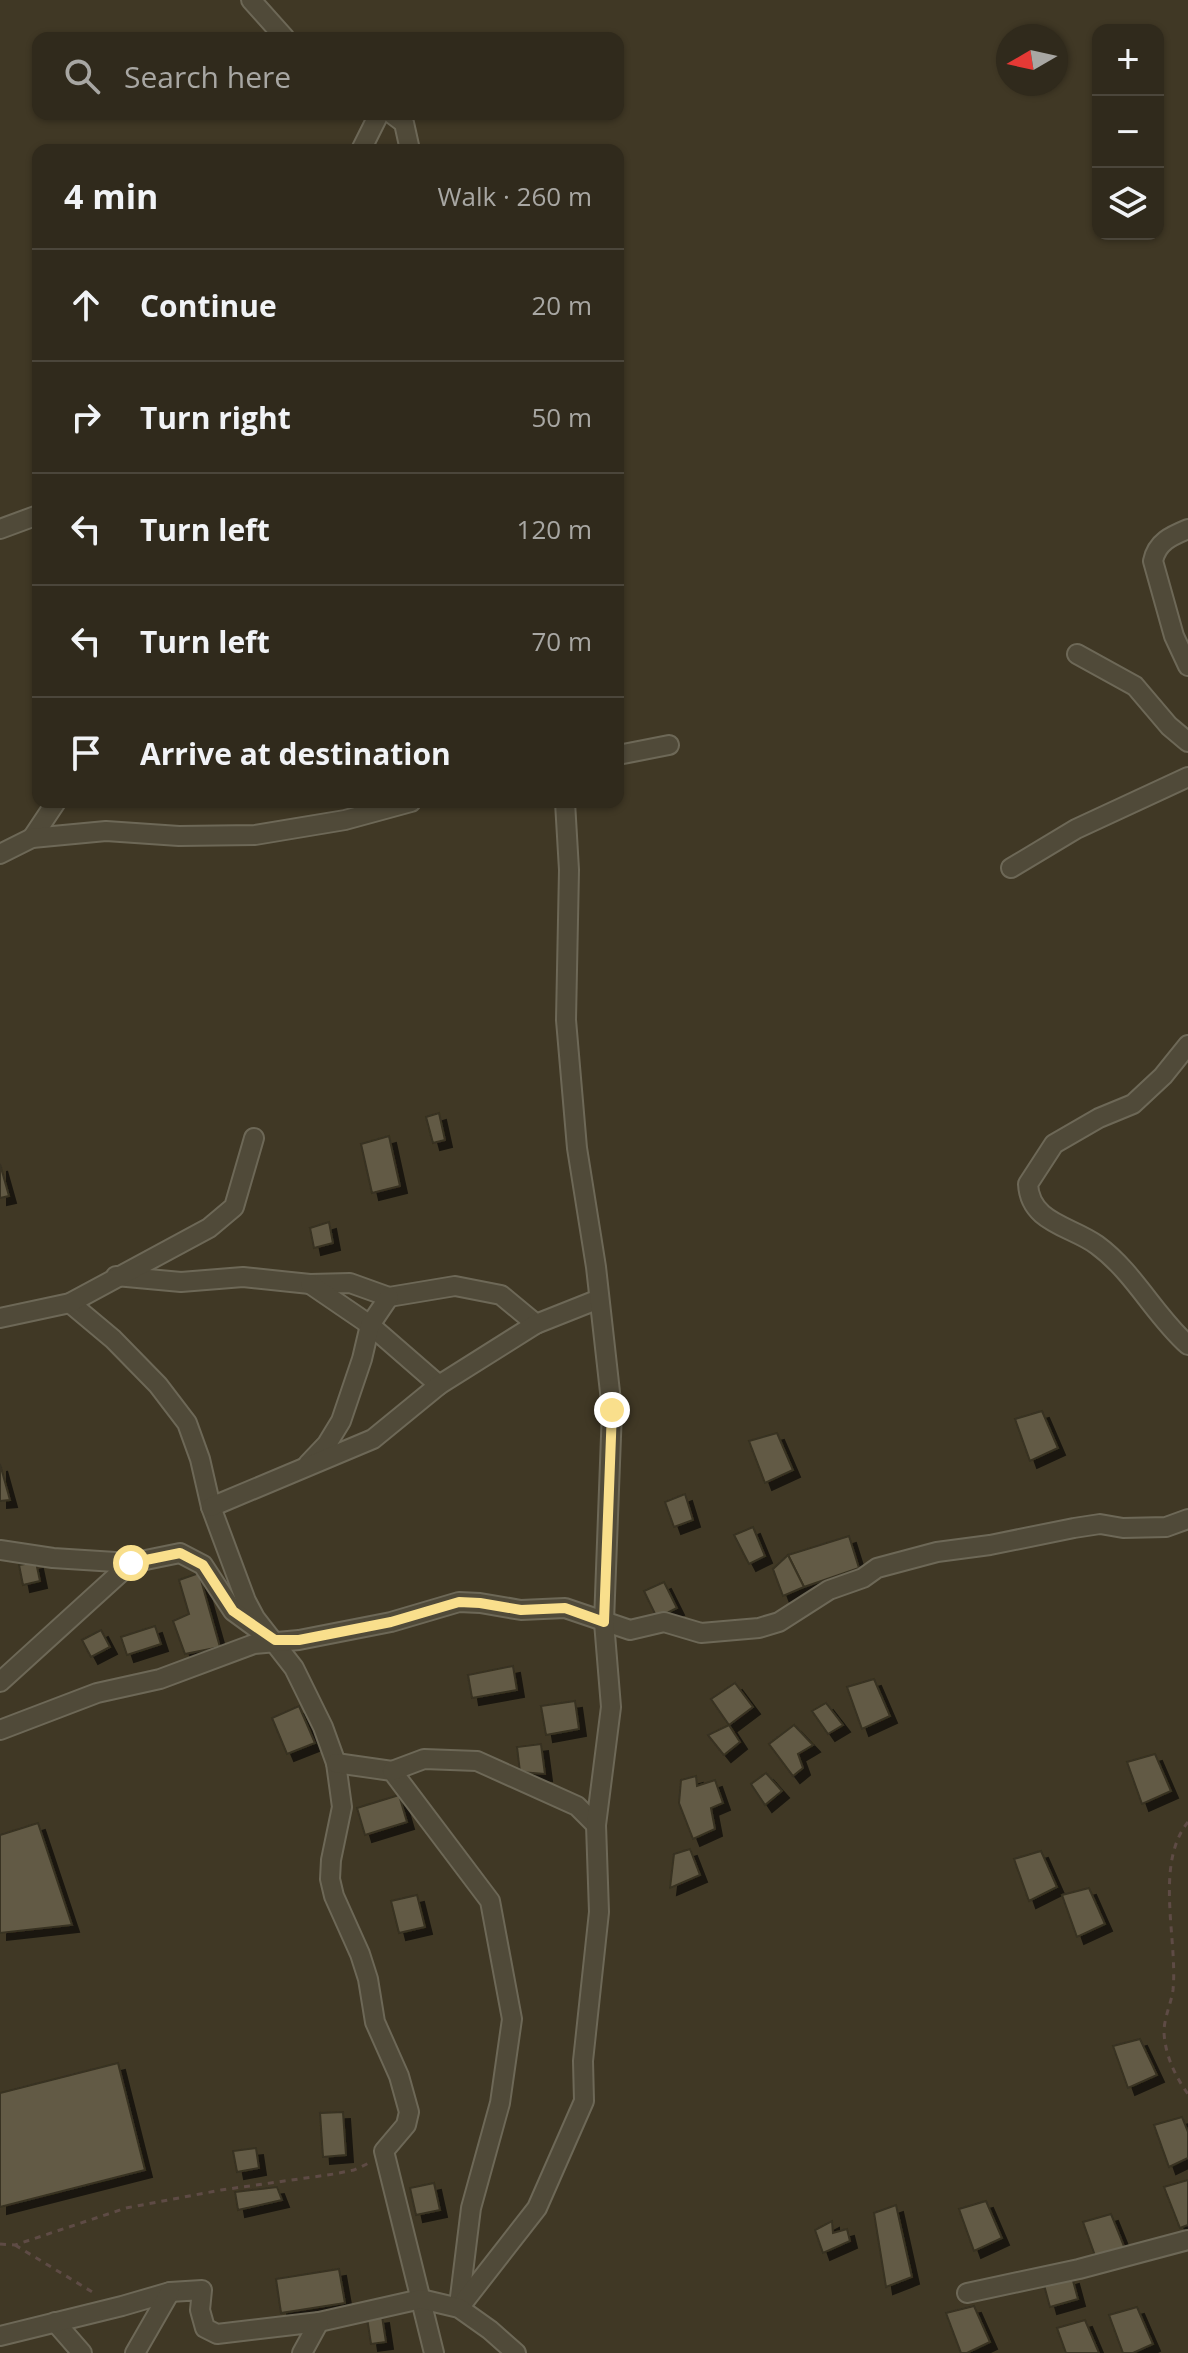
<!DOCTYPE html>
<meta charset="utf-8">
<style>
:root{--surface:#302a1c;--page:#383225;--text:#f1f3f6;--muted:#a8a7a3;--line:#4b463b}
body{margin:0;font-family:"Open Sans",sans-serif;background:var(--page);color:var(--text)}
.controls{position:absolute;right:24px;top:24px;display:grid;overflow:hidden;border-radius:16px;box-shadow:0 2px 6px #0004}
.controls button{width:72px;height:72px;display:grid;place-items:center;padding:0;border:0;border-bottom:2px solid var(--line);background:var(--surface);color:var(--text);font:40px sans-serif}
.compass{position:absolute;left:996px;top:24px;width:72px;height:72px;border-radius:50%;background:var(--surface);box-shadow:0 2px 6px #0004;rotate:261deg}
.stop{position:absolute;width:24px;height:24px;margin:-18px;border:6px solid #f9df8c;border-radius:50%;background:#fff}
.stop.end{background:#f9df8c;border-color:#fff;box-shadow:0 2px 8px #0008}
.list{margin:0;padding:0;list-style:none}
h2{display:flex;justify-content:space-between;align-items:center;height:104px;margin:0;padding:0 32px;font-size:34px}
h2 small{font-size:26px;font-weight:400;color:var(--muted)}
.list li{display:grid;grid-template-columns:52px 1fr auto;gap:24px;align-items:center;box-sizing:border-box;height:112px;padding:0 32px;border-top:2px solid var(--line)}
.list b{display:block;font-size:30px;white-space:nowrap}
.list em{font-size:26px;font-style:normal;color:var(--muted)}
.icon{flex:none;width:44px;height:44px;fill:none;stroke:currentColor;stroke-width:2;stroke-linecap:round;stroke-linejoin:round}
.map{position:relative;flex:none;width:1188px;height:2353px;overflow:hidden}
.search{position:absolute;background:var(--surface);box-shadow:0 2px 6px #0004;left:32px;top:32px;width:592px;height:88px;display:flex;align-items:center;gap:20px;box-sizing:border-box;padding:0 28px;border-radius:16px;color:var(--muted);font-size:30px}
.panel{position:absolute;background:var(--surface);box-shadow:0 2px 6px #0004;left:32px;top:144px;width:592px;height:664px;border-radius:16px}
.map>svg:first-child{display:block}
.building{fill:#625a44;stroke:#373120;stroke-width:2;filter:url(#shadow)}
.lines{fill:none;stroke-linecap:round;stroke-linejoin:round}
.minor-casing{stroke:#6d6857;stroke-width:22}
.path{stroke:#5e4b45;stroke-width:3;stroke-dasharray:6 6;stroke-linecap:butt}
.minor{stroke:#504a39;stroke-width:18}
.route{stroke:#f9df8c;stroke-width:10}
</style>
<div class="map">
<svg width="1188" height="2353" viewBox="0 0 1188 2353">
<defs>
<filter id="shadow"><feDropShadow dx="7" dy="7" stdDeviation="0" flood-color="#0009"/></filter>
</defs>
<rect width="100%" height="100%" fill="#403825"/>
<g class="building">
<polygon points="439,1113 445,1140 433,1143 426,1117"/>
<polygon points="389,1136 400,1186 372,1193 361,1144"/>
<polygon points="0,1164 9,1196 0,1198"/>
<polygon points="329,1222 333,1243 314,1248 310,1228"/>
<polygon points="1042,1411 1058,1448 1030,1461 1015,1419"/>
<polygon points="777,1433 793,1470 765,1483 749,1441"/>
<polygon points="0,1464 10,1500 0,1501"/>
<polygon points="685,1494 693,1520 674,1527 665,1502"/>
<polygon points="753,1527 765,1556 749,1564 734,1535"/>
<polygon points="849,1536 859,1568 804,1587 788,1555"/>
<polygon points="788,1555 804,1587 783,1596 773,1569"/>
<polygon points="36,1562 40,1581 23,1585 19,1565"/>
<polygon points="199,1573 220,1647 185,1654 173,1621 189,1614 179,1580"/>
<polygon points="664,1582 677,1608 657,1618 644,1591"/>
<polygon points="155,1626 161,1644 127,1655 121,1637"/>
<polygon points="101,1630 110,1647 91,1657 82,1640"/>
<polygon points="513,1666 517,1690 472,1698 468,1675"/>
<polygon points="874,1679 890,1716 862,1729 847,1687"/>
<polygon points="735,1683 753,1707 729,1725 711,1699"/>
<polygon points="575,1701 579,1729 546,1735 541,1706"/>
<polygon points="826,1703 843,1725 828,1734 812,1711"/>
<polygon points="299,1706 315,1743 287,1754 272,1718"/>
<polygon points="729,1725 740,1742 724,1755 708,1735"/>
<polygon points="794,1725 813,1745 798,1754 803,1768 793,1776 769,1744"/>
<polygon points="541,1744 545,1774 520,1772 517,1747"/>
<polygon points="1155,1754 1171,1791 1142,1804 1127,1762"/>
<polygon points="766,1773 782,1791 765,1805 751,1784"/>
<polygon points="696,1776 697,1786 715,1780 723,1803 711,1808 715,1829 693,1839 679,1803 681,1780"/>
<polygon points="399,1795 407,1822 365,1835 357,1808"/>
<polygon points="38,1823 72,1925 0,1933 0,1835"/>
<polygon points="690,1849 700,1875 670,1888 674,1854"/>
<polygon points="1041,1851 1057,1887 1029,1901 1014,1859"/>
<polygon points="1089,1888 1105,1924 1077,1937 1062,1895"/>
<polygon points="417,1895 425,1927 399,1933 391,1901"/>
<polygon points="1140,2039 1157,2075 1128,2088 1113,2046"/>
<polygon points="118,2063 145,2170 0,2207 0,2093"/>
<polygon points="343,2112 346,2155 323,2157 320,2113"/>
<polygon points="1182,2117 1188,2132 1188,2158 1169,2167 1154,2125"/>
<polygon points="256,2148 259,2168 237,2172 233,2151"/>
<polygon points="1188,2180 1188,2225 1180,2228 1164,2187"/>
<polygon points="434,2183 440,2210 416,2215 410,2188"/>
<polygon points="277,2187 282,2200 238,2210 235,2192"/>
<polygon points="986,2201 1002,2238 974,2251 959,2209"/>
<polygon points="896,2205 912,2277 886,2287 874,2213"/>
<polygon points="1111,2214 1126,2251 1098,2264 1083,2222"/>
<polygon points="832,2221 833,2233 847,2229 850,2241 823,2253 815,2230"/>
<polygon points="339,2269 345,2303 281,2313 276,2279"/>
<polygon points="1072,2277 1078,2299 1050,2307 1044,2285"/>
<polygon points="974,2306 990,2342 967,2353 961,2353 946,2313"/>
<polygon points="1137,2307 1153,2344 1133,2353 1123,2353 1109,2315"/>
<polygon points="382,2316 386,2342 371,2344 367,2318"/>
<polygon points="1085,2320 1099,2353 1066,2353 1057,2328"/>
</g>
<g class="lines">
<g class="minor-casing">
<g id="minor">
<polyline points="251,0 285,38"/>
<polyline points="392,114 404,123 410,150"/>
<polyline points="361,150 379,114"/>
<polyline points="0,529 38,515"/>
<path d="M1188,529C1171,536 1157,542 1153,561L1174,636L1188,666"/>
<polyline points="1077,654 1135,686 1169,726 1188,742"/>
<polyline points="618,755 669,745"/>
<polyline points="32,838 56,802"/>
<polyline points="0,854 32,838 106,831 179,836 255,835 345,820 411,802"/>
<polyline points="1011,868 1076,829 1188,777"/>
<path d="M1188,1045L1163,1076L1133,1104L1099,1118L1054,1144L1028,1184C1030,1223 1071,1226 1097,1245C1134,1272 1155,1316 1188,1345"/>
<polyline points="116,1276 181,1282 243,1277 310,1284 350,1283 389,1297 455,1286 501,1295 536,1324"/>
<polyline points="310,1284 370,1325 439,1385"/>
<polyline points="70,1303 113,1339 158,1385 187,1423 200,1459 211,1507 246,1601 255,1618 294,1668 323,1727 336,1763 342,1807 331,1860 330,1879 334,1896 360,1954 368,1979 375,2022 399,2076 409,2112 406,2125 384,2151 434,2353"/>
<polyline points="0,1318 70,1303 209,1228 234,1207 254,1138"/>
<polyline points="308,1464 327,1444 341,1421 362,1359 370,1325 389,1297"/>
<polyline points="211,1507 373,1439 439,1385 536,1324 599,1299"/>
<polyline points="0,1550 53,1558 131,1563 180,1553 203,1565 233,1611 259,1630"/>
<polyline points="0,1682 131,1563"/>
<polyline points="0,1730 97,1693 160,1679 254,1644 299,1640 391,1622 459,1602 480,1603 521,1610 565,1608 630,1630 664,1622 701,1633 759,1628 779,1622 829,1590 863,1578 877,1568 937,1552 990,1545 1074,1528 1100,1524 1123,1528 1166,1527 1188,1519"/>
<polyline points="336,1763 392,1771 490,1901 512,2019 500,2103 471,2208 459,2305"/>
<polyline points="392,1771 424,1759 477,1761 577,1806 596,1825"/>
<polyline points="967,2293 1079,2269 1188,2240"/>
<polyline points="459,2308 537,2208 584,2101 583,2061 599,1912 596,1825 611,1707 604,1622 612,1410 596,1267 577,1148 566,1020 569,870 565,802"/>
<polyline points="55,2322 82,2353"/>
<polyline points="0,2336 122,2306 170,2292 202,2290 200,2310 205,2328 217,2334 319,2322 421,2299 459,2308 490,2330 516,2353"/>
<polyline points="135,2353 170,2292"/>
<polyline points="302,2353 319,2322"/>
</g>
</g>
<g class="path">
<path d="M1188,1822C1154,1864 1178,1940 1173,1990C1171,2004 1164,2018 1164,2032C1165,2055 1175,2076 1188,2094"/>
<polyline points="0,2244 15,2245 126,2208 221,2190 334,2174 354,2170 369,2163"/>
<polyline points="15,2245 94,2293"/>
</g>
<use href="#minor" class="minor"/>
</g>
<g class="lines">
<polyline class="route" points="131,1563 180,1553 203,1565 233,1611 275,1640 299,1640 391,1622 459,1602 480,1603 521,1610 565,1608 604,1622 612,1410"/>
</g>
</svg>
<div class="controls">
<button>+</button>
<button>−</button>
<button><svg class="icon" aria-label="layers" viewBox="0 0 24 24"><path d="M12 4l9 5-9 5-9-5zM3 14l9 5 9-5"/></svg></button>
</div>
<svg class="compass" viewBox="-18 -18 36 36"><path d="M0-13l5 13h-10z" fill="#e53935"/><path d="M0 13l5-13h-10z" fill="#a8a7a3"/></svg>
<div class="stop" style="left:131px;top:1563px"></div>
<div class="stop end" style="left:612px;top:1410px"></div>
<div class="search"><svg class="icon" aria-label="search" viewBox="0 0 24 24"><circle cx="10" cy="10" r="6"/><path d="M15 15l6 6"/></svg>Search here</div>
<section class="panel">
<h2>4 min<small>Walk · 260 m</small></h2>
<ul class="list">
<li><svg class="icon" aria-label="ahead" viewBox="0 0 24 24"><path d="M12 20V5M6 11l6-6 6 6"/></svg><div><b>Continue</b></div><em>20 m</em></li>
<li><svg class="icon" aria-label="right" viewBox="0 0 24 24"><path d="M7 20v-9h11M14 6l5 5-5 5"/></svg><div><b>Turn right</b></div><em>50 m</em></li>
<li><svg class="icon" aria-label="left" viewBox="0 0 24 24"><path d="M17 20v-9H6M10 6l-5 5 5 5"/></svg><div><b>Turn left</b></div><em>120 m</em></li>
<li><svg class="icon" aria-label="left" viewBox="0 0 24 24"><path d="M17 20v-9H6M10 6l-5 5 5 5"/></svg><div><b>Turn left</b></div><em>70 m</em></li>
<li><svg class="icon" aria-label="arrive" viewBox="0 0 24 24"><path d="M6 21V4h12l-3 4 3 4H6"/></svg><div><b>Arrive at destination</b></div></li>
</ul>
</section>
</div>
